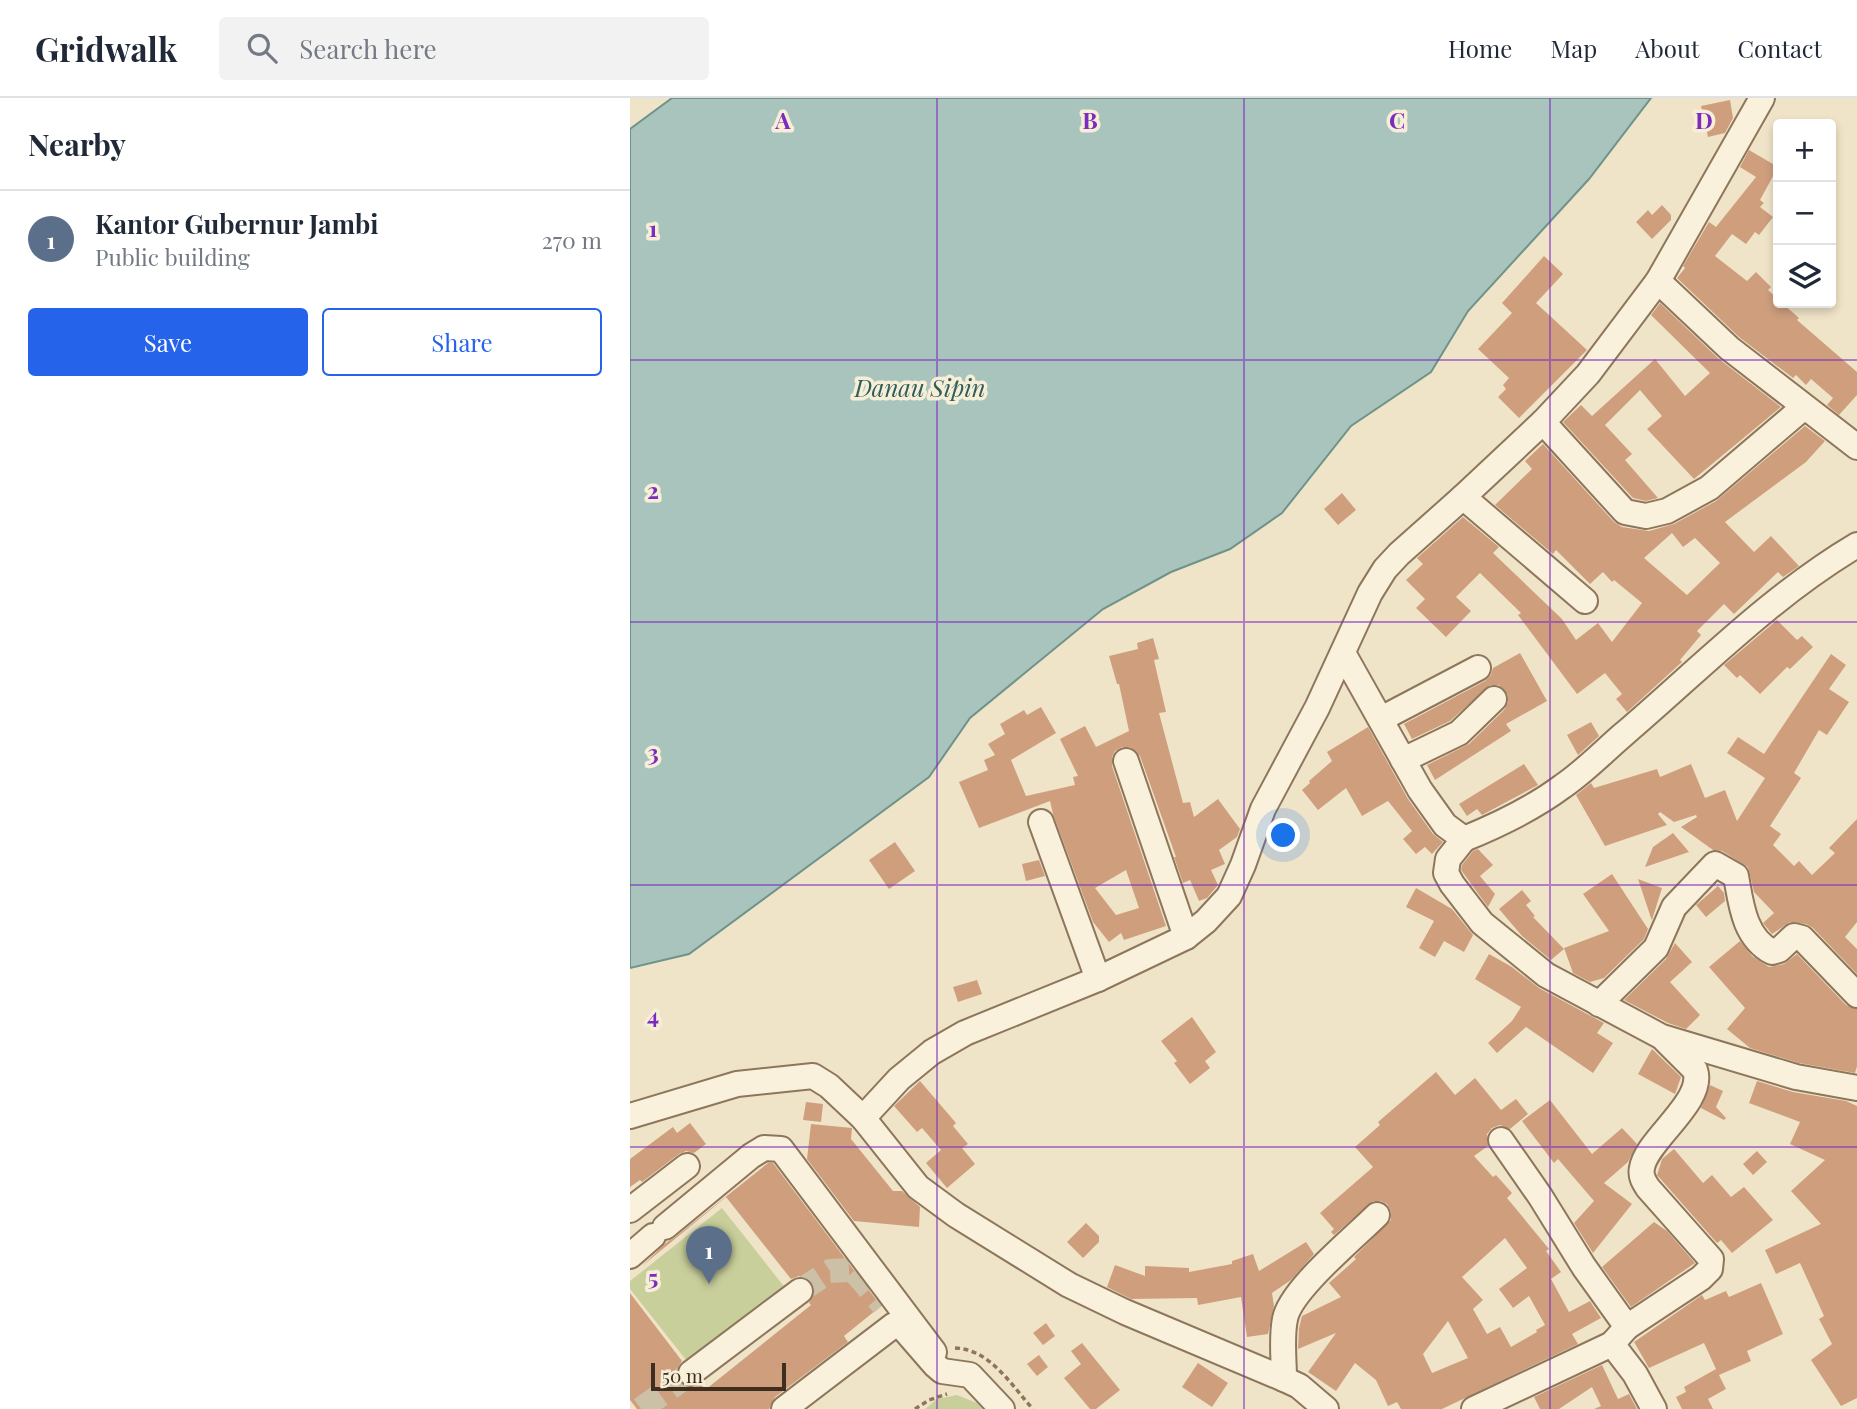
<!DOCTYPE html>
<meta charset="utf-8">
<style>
:root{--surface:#fff;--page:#f2f2f3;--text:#1f2937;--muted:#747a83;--line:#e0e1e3;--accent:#2563eb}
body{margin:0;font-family:"Playfair Display",serif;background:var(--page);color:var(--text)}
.controls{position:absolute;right:21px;top:21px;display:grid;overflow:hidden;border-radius:7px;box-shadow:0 4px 10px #0003}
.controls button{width:63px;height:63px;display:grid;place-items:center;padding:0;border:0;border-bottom:2px solid var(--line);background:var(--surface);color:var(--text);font:35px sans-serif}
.scale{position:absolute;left:21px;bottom:18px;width:135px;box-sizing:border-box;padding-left:7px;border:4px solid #3d2e20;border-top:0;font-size:19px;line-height:24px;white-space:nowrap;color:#3d2e20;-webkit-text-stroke:5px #f7eed8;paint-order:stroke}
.you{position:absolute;left:654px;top:738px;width:24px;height:24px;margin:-18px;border:5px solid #fff;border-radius:50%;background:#1a73e8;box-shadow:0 0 0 10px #1a73e833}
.badge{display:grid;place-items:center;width:46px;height:46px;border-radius:50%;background:var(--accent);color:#fff;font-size:23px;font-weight:700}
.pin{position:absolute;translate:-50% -58px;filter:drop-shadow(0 2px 4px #0008)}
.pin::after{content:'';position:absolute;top:37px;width:24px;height:21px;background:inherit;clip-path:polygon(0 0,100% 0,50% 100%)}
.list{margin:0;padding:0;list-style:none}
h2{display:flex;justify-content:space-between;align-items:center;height:91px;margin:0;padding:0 28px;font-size:30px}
h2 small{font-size:23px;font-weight:400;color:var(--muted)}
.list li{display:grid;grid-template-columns:46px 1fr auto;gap:21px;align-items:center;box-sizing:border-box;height:98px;padding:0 28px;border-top:2px solid var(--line)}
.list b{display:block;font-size:26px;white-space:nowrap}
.list p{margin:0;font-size:23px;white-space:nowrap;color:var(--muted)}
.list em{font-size:23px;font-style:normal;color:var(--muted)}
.actions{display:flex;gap:14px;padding:21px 28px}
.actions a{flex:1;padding:16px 0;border:2px solid var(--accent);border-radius:7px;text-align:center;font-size:24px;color:var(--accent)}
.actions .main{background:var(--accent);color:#fff}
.icon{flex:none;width:38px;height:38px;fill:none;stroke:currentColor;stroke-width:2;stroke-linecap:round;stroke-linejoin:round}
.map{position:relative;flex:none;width:1227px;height:1311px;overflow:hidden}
header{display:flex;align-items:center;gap:42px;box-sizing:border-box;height:98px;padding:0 35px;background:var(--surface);border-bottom:2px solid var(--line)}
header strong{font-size:33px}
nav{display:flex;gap:38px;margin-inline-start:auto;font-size:24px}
.search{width:490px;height:63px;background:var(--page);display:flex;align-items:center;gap:18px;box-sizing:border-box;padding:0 24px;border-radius:7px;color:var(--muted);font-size:26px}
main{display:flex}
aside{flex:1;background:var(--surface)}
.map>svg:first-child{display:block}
.green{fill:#c9cf9b}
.water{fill:#a9c4bc;stroke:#6f938a;stroke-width:2}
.building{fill:#cf9f7d;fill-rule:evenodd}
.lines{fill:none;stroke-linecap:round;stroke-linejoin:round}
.minor-tunnel{stroke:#ccc0a6;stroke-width:24;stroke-dasharray:24 12;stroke-linecap:butt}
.minor-casing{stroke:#8d765c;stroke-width:28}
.path{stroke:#8d765c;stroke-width:3.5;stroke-dasharray:5 3.5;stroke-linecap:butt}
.minor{stroke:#faf1dc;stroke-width:24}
.grid{fill:none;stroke:#7b2cbf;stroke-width:2;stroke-opacity:0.55}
.labels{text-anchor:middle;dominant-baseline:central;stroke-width:7;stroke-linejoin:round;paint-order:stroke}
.water-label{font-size:24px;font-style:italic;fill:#2f5d5a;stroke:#f7eed8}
.grid-label{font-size:23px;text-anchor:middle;font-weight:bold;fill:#7b2cbf;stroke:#f7eed8;stroke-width:7;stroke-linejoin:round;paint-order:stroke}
</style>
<header>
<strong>Gridwalk</strong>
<div class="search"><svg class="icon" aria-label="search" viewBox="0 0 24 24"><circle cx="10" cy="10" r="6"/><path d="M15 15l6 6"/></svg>Search here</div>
<nav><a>Home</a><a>Map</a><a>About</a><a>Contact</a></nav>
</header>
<main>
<aside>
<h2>Nearby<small></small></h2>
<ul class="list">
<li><span class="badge" style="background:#5c6f8a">1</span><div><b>Kantor Gubernur Jambi</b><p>Public building</p></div><em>270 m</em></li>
</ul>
<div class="actions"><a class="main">Save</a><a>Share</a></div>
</aside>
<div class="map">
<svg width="1227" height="1311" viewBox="0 0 1227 1311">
<rect width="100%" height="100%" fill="#f0e4c8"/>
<g class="green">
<polygon points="92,1110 160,1196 64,1272 0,1191 0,1183"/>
<polygon points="327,1297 347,1305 352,1311 295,1311 307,1301"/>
</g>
<polygon class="water" points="42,0 1021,0 959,81 838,213 801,274 721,328 652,415 600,451 541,474 473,511 340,620 299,679 59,856 0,870 0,31"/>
<g class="building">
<polygon points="1100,2 1103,20 1095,35 1078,39 1071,8"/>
<polygon points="1119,52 1148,69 1130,102 1134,105 1130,109 1143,119 1129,137 1125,134 1116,146 1102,136 1085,158 1117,183 1126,174 1141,189 1138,192 1148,201 1148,205 1152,205 1169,220 1167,222 1227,274 1227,297 1209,317 1197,307 1203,300 1181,281 1176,287 1166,277 1163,280 1109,239 1047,180 1055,170 1053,168 1079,124 1086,129 1126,79 1110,69"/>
<polygon points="1032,107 1041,117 1041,122 1022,141 1006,124 1018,112 1022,117"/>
<polygon points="914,158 933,176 906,205 957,252 889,320 868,299 876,291 873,287 879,280 848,251 882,215 872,205"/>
<polygon points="1030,205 1089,261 1151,309 1064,381 1017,331 1032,318 1010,292 975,327 1002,356 995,362 1028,400 1016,403 1003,400 933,324 951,307 962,318 1025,261 1055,298 1080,275 1021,217"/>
<path d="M1175,328L1195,343L1176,364L1095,424L1124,454L1141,438L1169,468L1153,479L1148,474L1104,516L1094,506L1067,533L1071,537L1050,562L1052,564L997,614L986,601L992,596L975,575L947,596L888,517L891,515L850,475L826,499L841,513L816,539L786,510L795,501L776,482L793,466L787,460L833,419L869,449L863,455L932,521L946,542L968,525L982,544L1012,505L984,482L982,484L973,474L960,486L926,452L923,456L865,407L902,371L895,363L913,346L984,424L992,429L1019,433L1044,426L1086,403ZM1042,435L1053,449L1065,440L1090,465L1057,497L1014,460Z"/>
<polygon points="712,395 726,412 708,427 694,411"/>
<polygon points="1147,522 1167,542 1172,538 1183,549 1160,571 1157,569 1130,596 1110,577 1107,580 1094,567"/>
<path d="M523,540L529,561L524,562L536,614L529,615L553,705L560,704L564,719L588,701L610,731L607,739L589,752L595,766L581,772L588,787L577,800L569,803L560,782L553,785L544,759H546L510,658L500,649H492L485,653L482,659V668L536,828L494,842L491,835L479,844L463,824L423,716L420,703L349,730L329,684L358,672L354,662L365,657L358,646L375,636L370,626L394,612L397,617L411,609L426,635L381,662L396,698L445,687L443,679L448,678L430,641L455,628L466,649L499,633L489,586H487L479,558L508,551L507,545ZM496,772L509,810L486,817L465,790Z"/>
<polygon points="890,555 917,603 876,626 881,633 805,682 797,667 839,646 874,612 878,604 878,597 869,587 860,587 820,623 782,641 774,626 855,583 861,577 863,570"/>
<polygon points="1201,556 1216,567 1199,591 1219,604 1197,637 1189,632 1164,675 1171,680 1140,728 1151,736 1143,747 1164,768 1169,763 1182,777 1205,755 1199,750 1227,721 1227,824 1215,839 1227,851 1227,876 1183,830 1176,826 1160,824 1142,836 1133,825 1144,815 1124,794 1118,769 1092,753 1083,752 1051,729 1067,719 1066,717 1044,724 1030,714 1028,716 1037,727 975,748 946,697 961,685 964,690 1027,671 1030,679 1061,666 1075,700 1095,692 1107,723 1135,680 1097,655 1108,639 1134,656"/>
<polygon points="961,624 969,638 948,657 937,637"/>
<polygon points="738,629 778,701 803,736 813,744 802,756 795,749 786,756 773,741 782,733 758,703 732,718 716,690 688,712 672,692 680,685 679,683 702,663 697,654"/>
<polygon points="894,666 908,687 852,717 847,711 837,718 829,706"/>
<polygon points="1043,735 1059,754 1015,769 1023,749"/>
<polygon points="265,744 285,773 259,791 239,762"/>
<polygon points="848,751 863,767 850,778 865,796 858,809 831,772 832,767 843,753"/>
<polygon points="409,762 415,778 396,783 392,766"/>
<polygon points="982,776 1018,831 1014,841 974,880 960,884 943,875 934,850 979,833 953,796"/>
<polygon points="1008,781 1032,790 1022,822 1021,820"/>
<polygon points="1088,788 1094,795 1095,803 1076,819 1066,807"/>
<polygon points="786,790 822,811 843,837 834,854 814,843 805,859 789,850 804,823 776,809"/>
<polygon points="892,792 901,803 896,807 905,818 903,819 934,851 921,862 892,838 869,811"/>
<polygon points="1110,843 1122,858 1139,869 1154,866 1167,856 1216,907 1227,911 1227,968 1225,975 1169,965 1120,950 1097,931 1115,910 1079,869"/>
<polygon points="1045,845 1062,864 1040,884 1070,917 1056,931 1038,925 994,902 1036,861"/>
<polygon points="859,856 882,869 909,890 974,925 967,935 983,945 963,975 896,929 867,955 858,945 882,923 891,909 845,881"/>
<polygon points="347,882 352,896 328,904 323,889"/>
<polygon points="562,919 586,954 575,963 580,970 560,986 544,965 547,963 531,943"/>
<polygon points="1022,951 1051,979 1045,996 1008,976"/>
<path d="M806,974L825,997L845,980L871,1012L886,1001L898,1016L880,1031L870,1027L862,1030L857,1036L858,1048L844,1058L863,1079L866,1077L882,1095L877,1100L919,1151L916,1153L931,1174L921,1181L939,1214L960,1203L971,1220L942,1236L948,1246L833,1301L812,1311H771L767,1304L758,1308L746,1282L725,1265L706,1293L678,1274L706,1235L668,1251L669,1230L672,1218L711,1199L699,1185L726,1161L724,1159L761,1122V1113L757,1106L751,1103H743L704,1137L701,1134L704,1131L690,1115L743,1069L725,1049L750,1027L748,1024ZM875,1140L897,1170L869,1191L883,1210L899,1198L915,1227L906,1232L907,1234L881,1249L870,1229L857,1236L843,1211L853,1202L832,1179ZM818,1223L838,1260L802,1275L793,1256Z"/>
<polygon points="290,983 326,1025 323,1028 338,1046 332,1050 345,1066 317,1090 296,1065 311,1052 292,1030 287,1034 264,1008"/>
<polygon points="1127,983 1163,994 1216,1003 1227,1008 1227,1300 1211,1308 1181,1262 1202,1246 1189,1221 1194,1218 1170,1165 1146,1176 1135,1152 1191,1126 1161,1093 1195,1062 1160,1046 1170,1024 1119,1005"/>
<polygon points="1080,987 1093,993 1086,1009 1096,1020 1094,1022 1071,1010"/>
<polygon points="920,1002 962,1056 992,1030 1007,1046 998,1064 974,1085 1002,1106 963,1155 944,1125 964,1103 928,1061 924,1065 892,1023"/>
<polygon points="176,1004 193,1006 191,1024 173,1022"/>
<polygon points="60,1025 76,1046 64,1055 56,1053 49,1056 12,1084 10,1082 0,1089 0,1061 43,1029 47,1035"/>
<polygon points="181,1026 222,1030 221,1041 263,1093 272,1093 290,1109 289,1129 224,1123 177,1061"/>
<polygon points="1044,1051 1073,1085 1082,1077 1101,1099 1114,1089 1143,1122 1102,1155 1091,1142 1087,1145 1027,1077 1032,1061"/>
<polygon points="1127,1053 1137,1064 1123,1077 1113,1066"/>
<polygon points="138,1065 143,1065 251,1208 214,1238 218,1244 145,1299 139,1311 7,1311 0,1302 0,1195 52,1263 48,1269 46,1276 50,1284 62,1290 71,1286 75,1292 181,1207 179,1205 185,1192 181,1184 169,1178 161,1181 96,1099 12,1168 37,1144 44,1140"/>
<polygon points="1024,1124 1037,1133 1065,1165 1001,1209 972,1169"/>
<polygon points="456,1125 469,1138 469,1144 453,1160 437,1144"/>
<polygon points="676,1144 684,1156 661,1182 642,1195 644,1208 638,1236 617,1239 611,1199 568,1207 567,1200 501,1201 477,1189 485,1167 515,1178 515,1168 559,1170 559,1174 602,1166 602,1163 623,1156 629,1173"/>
<polygon points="1131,1185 1153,1236 1117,1253 1121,1263 1089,1277 1096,1291 1078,1301 1083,1311 1052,1311 1046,1299 1056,1294 1054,1289 1086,1271 1074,1245 1019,1270 1004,1244 1072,1197 1075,1202 1096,1193 1099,1199"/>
<polygon points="416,1225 425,1238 413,1247 403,1235"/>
<polygon points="452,1245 490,1292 466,1311 460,1311 434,1280 451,1266 441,1253"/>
<polygon points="409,1257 418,1269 407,1278 397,1266"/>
<polygon points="568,1265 598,1285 582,1309 552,1289"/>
<polygon points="972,1267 988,1301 999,1296 1007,1311 964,1311 971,1308 962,1289 929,1311 910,1311 904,1299"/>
</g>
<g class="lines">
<g class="minor-tunnel">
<polyline points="224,1173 253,1207"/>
<polyline points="170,1193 200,1173 219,1172"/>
<polyline points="11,1311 61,1275"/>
</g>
<g class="minor-casing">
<g id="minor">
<polyline points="1028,183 1099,250 1227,349"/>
<polyline points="913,324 995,414 1016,418 1037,413 1079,390 1174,309"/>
<polyline points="833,399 955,503"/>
<path d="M713,555L790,692L815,727L834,741C866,728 905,709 933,688C955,673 974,653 994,636C1070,571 1141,498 1227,447"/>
<polyline points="751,621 848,570"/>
<polyline points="773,662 829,635 864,601"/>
<polyline points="496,663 556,839"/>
<polyline points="411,724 468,881"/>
<polyline points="834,741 818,761 816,775 822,786 852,825 916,877 1032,939 1166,979 1227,990"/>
<path d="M969,906L1026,850L1044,809L1085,766L1106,778C1111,806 1114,839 1142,854L1149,852L1164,838L1172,840L1227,897"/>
<polyline points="0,1018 107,986 183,978 199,988 233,1020 288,1089 326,1117 439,1187 495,1214 654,1281 669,1288 696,1311"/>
<polyline points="233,1020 269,981 302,954 335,935 468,881 556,839 576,823 599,798 613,767 633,711 687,610 740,495 755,471 769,456 833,399 913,324 958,276 1028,183 1132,0"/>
<polyline points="871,1042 910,1098 954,1169 997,1229"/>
<polyline points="0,1112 57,1068"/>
<polyline points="35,1129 121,1058 134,1050 151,1051 304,1254"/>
<polyline points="0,1158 23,1138"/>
<path d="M982,1246L997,1229L1071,1180L1080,1171L1081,1161L1018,1090C1014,1084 1010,1078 1012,1070C1016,1042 1076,1003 1065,972L1035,942"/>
<polyline points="61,1275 170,1193"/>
<path d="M654,1281C654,1262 651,1240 655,1221C660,1192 725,1139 747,1117"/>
<polyline points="154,1311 264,1227 272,1229 305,1267 312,1273 340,1277 372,1311"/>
<polyline points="844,1311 982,1246 1005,1276 1024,1311"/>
</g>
</g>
<g class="path">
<path d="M325,1250C360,1251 381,1287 403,1311"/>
<polyline points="285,1311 299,1302 317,1296"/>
</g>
<use href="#minor" class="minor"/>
</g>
<path class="grid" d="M307,0V1311M614,0V1311M920,0V1311M0,262H1227M0,524H1227M0,787H1227M0,1049H1227"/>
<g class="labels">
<g class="water-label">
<text x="290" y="289">Danau Sipin</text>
</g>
</g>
<g class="grid-label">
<text x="153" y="31">A</text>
<text x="460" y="31">B</text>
<text x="767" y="31">C</text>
<text x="1074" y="31">D</text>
<text x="23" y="139">1</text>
<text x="23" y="401">2</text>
<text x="23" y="663">3</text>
<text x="23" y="926">4</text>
<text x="23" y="1188">5</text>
</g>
</svg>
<div class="controls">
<button>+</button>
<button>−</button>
<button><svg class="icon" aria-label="layers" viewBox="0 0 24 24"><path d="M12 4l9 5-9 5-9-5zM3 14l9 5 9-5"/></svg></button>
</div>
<div class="scale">50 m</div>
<div class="you"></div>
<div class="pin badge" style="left:79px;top:1186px;background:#5c6f8a">1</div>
</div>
</main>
